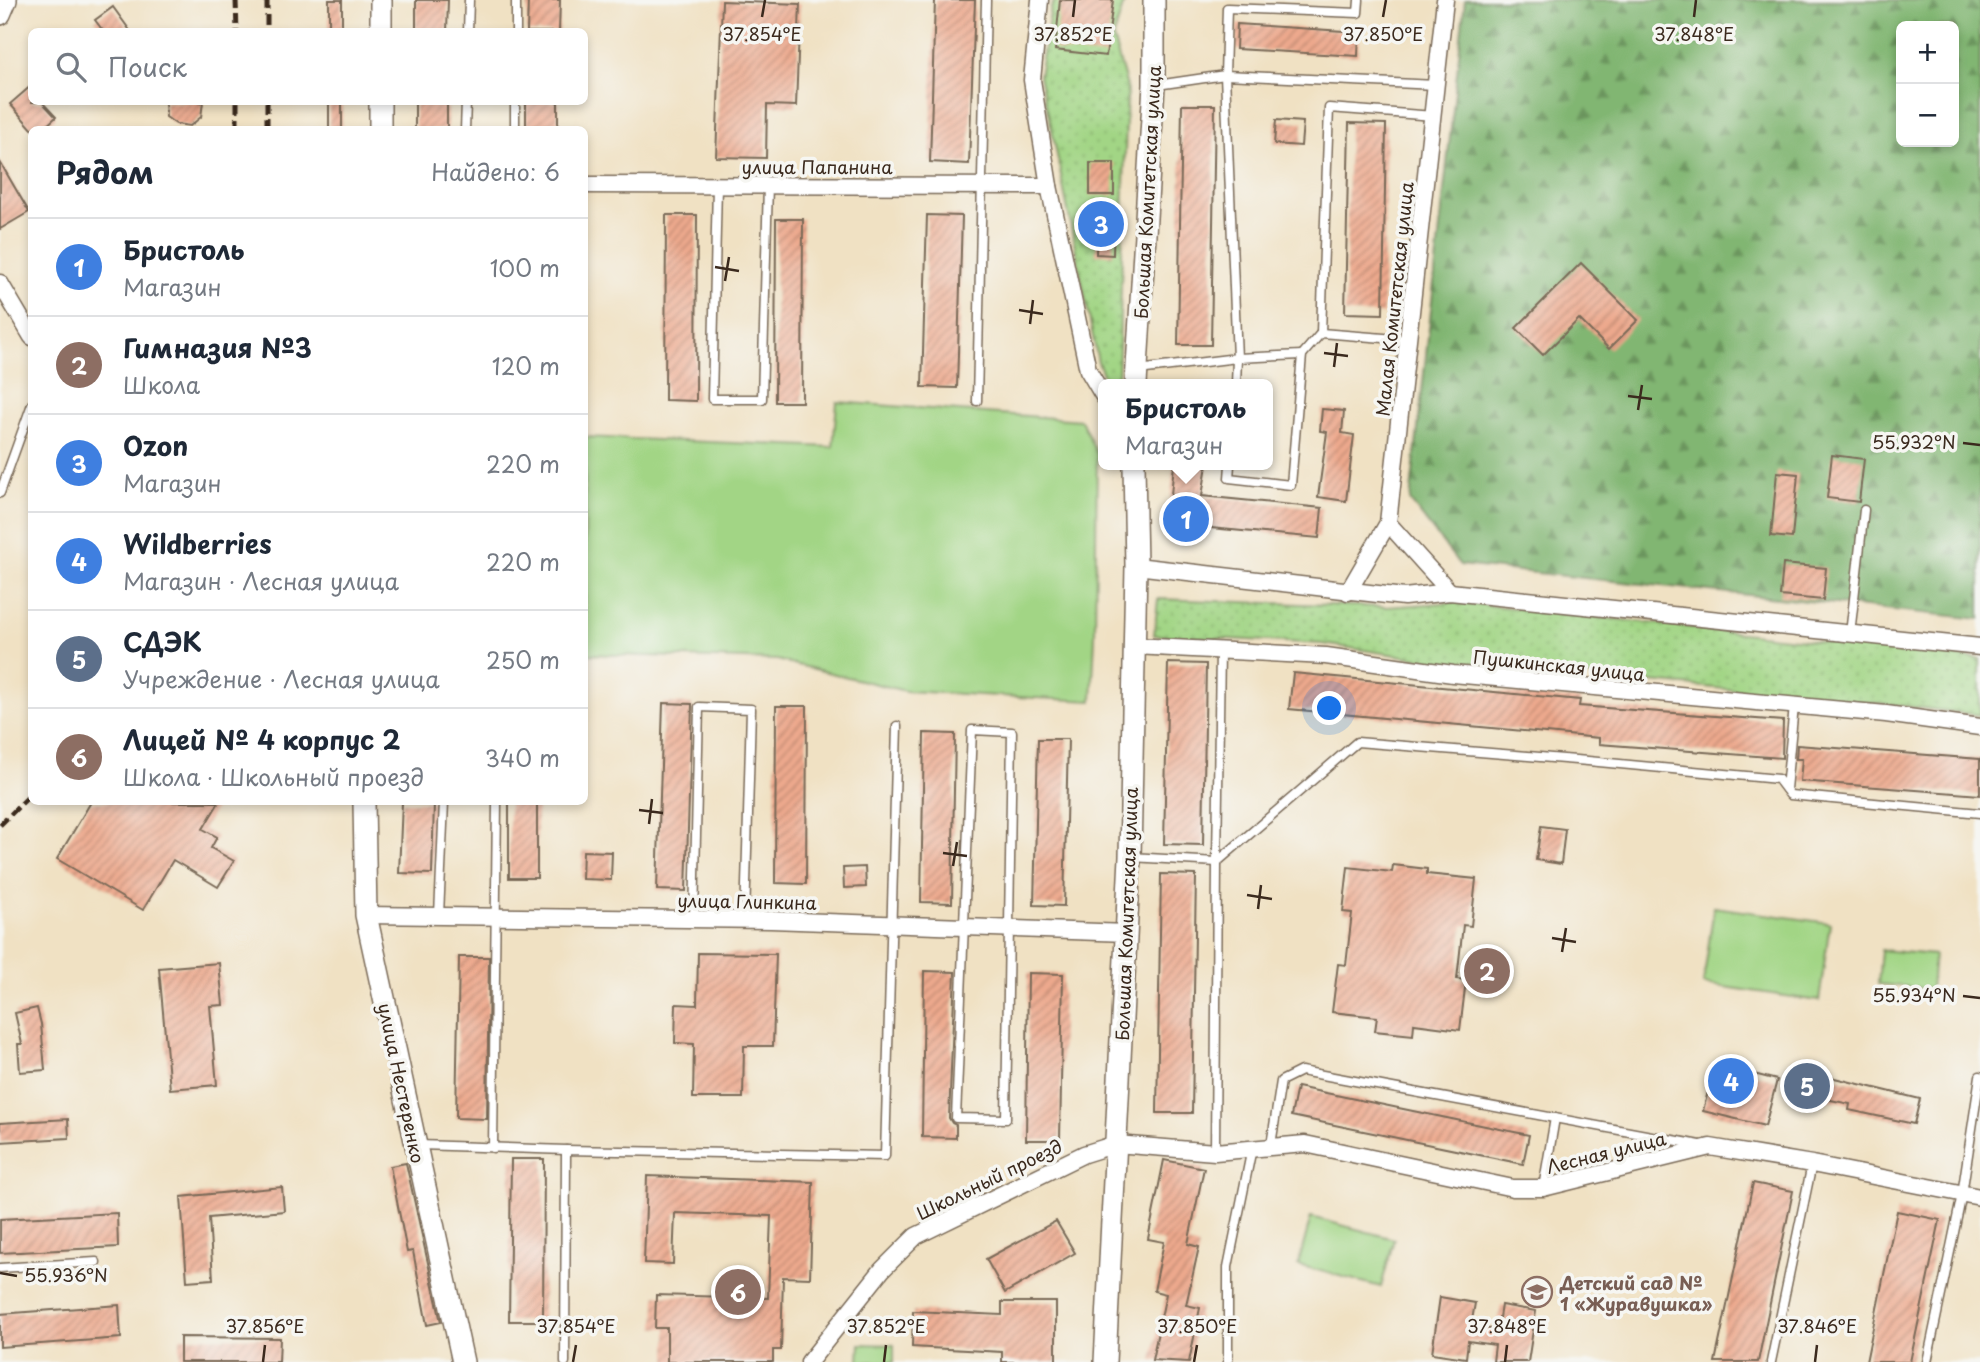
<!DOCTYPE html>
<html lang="ru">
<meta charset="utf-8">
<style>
:root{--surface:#fff;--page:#f6f6f7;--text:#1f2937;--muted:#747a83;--line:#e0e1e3;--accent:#111827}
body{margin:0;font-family:"Playpen Sans",sans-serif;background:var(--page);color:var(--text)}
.controls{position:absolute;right:21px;top:21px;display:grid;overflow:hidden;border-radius:10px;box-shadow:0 4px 10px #0003}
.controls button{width:63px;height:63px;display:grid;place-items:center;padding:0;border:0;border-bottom:2px solid var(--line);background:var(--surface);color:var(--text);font:35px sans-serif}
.you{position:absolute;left:1330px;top:709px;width:24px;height:24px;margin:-18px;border:5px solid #fff;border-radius:50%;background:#1a73e8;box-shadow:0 0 0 10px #1a73e833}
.badge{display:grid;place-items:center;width:46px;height:46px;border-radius:50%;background:var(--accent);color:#fff;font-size:23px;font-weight:700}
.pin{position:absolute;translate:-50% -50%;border:4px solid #fff;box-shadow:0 2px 7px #0006}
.popup{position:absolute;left:1098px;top:379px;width:175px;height:91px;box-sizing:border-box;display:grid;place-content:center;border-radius:10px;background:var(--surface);filter:drop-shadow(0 2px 5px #0005);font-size:23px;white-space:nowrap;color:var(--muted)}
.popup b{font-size:26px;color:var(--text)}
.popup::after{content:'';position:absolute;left:50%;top:100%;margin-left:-14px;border:14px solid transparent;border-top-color:var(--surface)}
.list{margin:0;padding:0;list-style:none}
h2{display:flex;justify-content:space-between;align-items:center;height:91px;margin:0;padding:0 28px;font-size:30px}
h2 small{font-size:23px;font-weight:400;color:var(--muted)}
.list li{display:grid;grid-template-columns:46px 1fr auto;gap:21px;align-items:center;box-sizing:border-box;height:98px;padding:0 28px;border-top:2px solid var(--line)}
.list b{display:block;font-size:26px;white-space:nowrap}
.list p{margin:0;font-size:23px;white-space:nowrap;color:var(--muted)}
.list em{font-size:23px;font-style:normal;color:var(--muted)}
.icon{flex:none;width:38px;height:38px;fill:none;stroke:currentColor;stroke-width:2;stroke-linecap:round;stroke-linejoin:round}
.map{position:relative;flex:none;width:1980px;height:1362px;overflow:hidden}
.search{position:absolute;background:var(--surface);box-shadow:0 4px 10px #0003;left:28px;top:28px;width:560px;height:77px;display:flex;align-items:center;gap:18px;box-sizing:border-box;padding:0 24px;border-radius:10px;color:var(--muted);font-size:26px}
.panel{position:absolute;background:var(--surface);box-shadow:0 4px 10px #0003;left:28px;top:126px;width:560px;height:679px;border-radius:10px}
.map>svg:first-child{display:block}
.grass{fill:url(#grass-dots);stroke:#6e8052;stroke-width:2}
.forest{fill:url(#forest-firs);stroke:#5e7048;stroke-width:2;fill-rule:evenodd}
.park{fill:#a2d585;stroke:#6e8052;stroke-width:2}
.building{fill:url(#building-hatch)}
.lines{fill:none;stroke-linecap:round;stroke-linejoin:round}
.lane-casing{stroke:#7a6a58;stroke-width:11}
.street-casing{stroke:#7a6a58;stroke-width:19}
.secondary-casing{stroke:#7a6a58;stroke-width:24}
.lane{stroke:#fff;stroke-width:8}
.street{stroke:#fff;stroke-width:16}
.secondary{stroke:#fff;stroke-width:21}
.rail{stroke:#3b2a1e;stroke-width:5;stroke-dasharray:10 5;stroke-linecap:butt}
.ticks{fill:none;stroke:#3b2a1e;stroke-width:2.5}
.labels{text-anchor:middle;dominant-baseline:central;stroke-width:7;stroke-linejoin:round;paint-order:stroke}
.street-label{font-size:18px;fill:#3b2a1e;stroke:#f6f6f2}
.education-label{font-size:18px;font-weight:bold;fill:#785e54;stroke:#f6f6f2;text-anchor:start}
.ticks-label{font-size:18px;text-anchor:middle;fill:#3b2a1e;stroke:#f6f6f2;stroke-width:7;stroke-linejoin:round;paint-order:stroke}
</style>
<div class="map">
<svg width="1980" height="1362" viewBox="0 0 1980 1362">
<defs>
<pattern id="grass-dots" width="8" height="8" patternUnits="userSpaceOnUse" patternTransform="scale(1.75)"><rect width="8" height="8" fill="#a2d585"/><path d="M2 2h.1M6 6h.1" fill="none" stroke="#8cb772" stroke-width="1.8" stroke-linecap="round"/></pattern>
<pattern id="forest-firs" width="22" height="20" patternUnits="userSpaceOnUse" patternTransform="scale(1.75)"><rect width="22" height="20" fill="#81b672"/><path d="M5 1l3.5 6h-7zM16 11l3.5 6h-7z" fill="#6b945d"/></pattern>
<pattern id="building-hatch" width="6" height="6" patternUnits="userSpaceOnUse" patternTransform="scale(1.75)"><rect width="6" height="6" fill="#eda98d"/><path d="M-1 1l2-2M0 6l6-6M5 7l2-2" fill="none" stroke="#c18a73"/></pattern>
</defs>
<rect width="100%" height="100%" fill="#f6f6f2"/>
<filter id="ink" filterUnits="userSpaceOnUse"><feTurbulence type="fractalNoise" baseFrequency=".0143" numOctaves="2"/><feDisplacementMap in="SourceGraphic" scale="14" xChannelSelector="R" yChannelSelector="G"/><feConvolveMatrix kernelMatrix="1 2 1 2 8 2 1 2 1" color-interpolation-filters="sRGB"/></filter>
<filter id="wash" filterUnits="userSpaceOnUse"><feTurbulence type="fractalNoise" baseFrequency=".00686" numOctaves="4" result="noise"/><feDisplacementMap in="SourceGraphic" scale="28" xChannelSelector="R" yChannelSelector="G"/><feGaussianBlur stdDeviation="1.57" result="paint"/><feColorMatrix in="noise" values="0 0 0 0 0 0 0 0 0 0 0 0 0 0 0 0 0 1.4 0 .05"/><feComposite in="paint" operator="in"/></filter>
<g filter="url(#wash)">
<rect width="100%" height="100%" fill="#f0e1c3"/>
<g class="grass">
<polygon points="1055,0 1125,0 1113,38 1127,87 1118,384 1107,384 1098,362 1051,125 1039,76 1051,8"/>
<polygon points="1158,599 1386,607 1457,602 1980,659 1980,715 1887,704 1457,664 1323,644 1154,635"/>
</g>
<path class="forest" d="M1465,0H1980V619L1460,565L1410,501ZM1901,26H1954V142H1901Z"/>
<g class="park">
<polygon points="837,402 1081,420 1097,454 1095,637 1092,701 905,691 777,660 585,654 585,437 833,447"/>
<polygon points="1714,907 1830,923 1819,1001 1703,984"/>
<polygon points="1881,950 1934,955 1931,989 1878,984"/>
<polygon points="1311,1217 1394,1239 1381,1287 1298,1265"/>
<polygon points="860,1344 894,1345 894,1362 859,1362"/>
</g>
<g id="blocks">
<g class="building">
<rect x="329" y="0" width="13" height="32"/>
<polygon points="416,0 448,0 447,32 416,32"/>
<polygon points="528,0 560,0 559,32 527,32"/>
<polygon points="935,0 975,0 969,164 930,162"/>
<polygon points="1060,0 1113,0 1106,56 1055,50"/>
<polygon points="722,1 800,4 796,106 767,105 766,158 716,157"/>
<polygon points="113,7 131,32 104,32 95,20"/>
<polygon points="1237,24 1359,32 1358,56 1236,49"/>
<polygon points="32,85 32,102 42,102 56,117 42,130 33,130 10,104"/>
<polygon points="165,102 203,102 201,117 190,126 176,124 166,117"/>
<rect x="329" y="102" width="13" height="28"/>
<rect x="415" y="102" width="32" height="28"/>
<rect x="526" y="102" width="32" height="28"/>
<polygon points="1182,105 1215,105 1211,345 1178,345"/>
<polygon points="1276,120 1303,122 1301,146 1274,144"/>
<polygon points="1349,123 1386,124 1383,314 1345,313"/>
<polygon points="0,162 29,212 0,229"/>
<rect x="1090" y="163" width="24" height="32"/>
<polygon points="666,215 697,215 696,401 665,400"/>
<polygon points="927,215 962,216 957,388 922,387"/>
<polygon points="776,219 803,219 802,402 775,402"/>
<polygon points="1097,220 1114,221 1113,255 1096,254"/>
<polygon points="1581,263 1638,320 1609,349 1579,319 1543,355 1516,328"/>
<polygon points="1322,409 1344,411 1342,433 1354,435 1346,501 1318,497 1327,432 1320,431"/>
<polygon points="1832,455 1864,459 1859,502 1827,498"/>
<polygon points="1174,465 1207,465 1202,496 1322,508 1319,538 1168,524"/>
<polygon points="1777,472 1798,474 1792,538 1771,536"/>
<polygon points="1783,564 1826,568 1823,600 1780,596"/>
<polygon points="1168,663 1206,664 1203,845 1164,844"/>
<polygon points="1293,673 1580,700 1579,706 1783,721 1782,758 1599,744 1599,738 1289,709"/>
<polygon points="663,703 692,704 686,891 657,890"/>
<polygon points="776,706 807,706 806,884 775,883"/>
<polygon points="924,733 955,734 952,903 921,902"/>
<polygon points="1038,739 1068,739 1064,906 1034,905"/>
<polygon points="1797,745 1980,759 1980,795 1800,781 1802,759 1796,759"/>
<polygon points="91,802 219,802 203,829 217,837 211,848 234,861 218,887 173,860 143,910 57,859"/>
<polygon points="402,802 434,802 432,874 399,873"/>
<rect x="509" y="802" width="28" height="76"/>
<polygon points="1541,826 1565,829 1561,864 1536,860"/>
<polygon points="583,851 612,852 611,880 582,879"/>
<polygon points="1393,865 1427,869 1427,874 1476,879 1471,926 1463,925 1457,979 1466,980 1460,1030 1414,1024 1413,1035 1375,1031 1377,1017 1332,1012 1338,964 1346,965 1352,913 1343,912 1348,867 1392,872"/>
<polygon points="865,867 866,887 844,888 843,868"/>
<polygon points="1161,874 1196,875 1192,1113 1157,1113"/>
<polygon points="698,953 776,954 773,1046 744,1046 743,1098 693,1098 694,1044 675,1043 676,1004 697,1005"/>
<polygon points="459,957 489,957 487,1119 456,1118"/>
<polygon points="219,963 223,1005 210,1006 217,1085 170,1089 159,968"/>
<polygon points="924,971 955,972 949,1118 952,1123 956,1125 956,1138 922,1137"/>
<polygon points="1028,973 1063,974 1060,1140 1026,1140"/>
<polygon points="37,1008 41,1024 45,1070 20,1072 18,1044 22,1044 15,1013"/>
<polygon points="1715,1064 1777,1080 1765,1126 1703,1111"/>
<polygon points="1802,1070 1920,1099 1914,1124 1849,1110 1850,1104 1797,1093"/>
<polygon points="1297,1087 1529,1135 1523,1164 1291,1116"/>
<polygon points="68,1119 69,1138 0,1142 0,1123"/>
<polygon points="511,1159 544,1159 543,1321 509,1321"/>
<polygon points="1164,1160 1204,1168 1188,1244 1199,1247 1186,1305 1200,1308 1189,1362 1152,1360 1166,1294 1154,1291 1164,1242 1148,1239"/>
<polygon points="406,1163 441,1322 427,1325 413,1251 407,1252 390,1166"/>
<polygon points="647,1176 813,1182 810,1278 783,1277 781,1350 773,1350 773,1362 667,1362 667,1328 655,1328 656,1295 768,1298 771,1216 675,1213 673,1264 644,1263"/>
<polygon points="1753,1183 1793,1191 1758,1362 1715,1362"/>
<polygon points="282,1187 284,1211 209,1218 213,1279 187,1281 181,1197"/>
<polygon points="1897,1211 1940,1220 1910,1362 1866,1362"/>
<polygon points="117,1213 118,1247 0,1253 0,1219"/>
<polygon points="1056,1221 1075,1253 1005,1293 986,1259"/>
<polygon points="1440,1297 1475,1303 1471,1326 1497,1330 1501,1305 1536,1311 1528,1362 1493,1362 1495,1345 1468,1341 1466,1358 1432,1353"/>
<polygon points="1002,1302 1056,1302 1056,1362 1002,1362 1002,1352 912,1347 913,1311 1002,1315"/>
<polygon points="119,1305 121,1338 0,1347 0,1314"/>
<polygon points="180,1337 280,1338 279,1362 180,1362"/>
</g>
</g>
</g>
<g filter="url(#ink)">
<use href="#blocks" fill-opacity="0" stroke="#7a6a58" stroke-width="2"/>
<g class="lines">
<g class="lane-casing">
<g id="lane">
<polyline points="468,32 469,0"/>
<polyline points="516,32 516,0"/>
<polyline points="1157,85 1225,75 1227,8 1358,13 1359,0"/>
<polyline points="465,130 466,102"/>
<polyline points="515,130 515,102"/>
<polyline points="717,186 712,399 762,399 768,185"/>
<polyline points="1321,333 1329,108 1434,116"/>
<polyline points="1138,370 1237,358 1302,355"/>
<polyline points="1236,384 1237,358 1225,75 1436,85"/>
<polyline points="977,401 986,0"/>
<polyline points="1230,465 1229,478 1291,485 1302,355 1321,333 1409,340"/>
<polyline points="0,493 32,404"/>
<polyline points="1850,634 1864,510"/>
<polygon points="972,730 1012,732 1006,1119 956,1118"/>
<polyline points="1786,789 1794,706"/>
<polyline points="1131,857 1217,862 1220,650"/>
<polyline points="439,915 444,802"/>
<polyline points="694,919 699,707 751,709 745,920"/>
<polyline points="419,1145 566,1150"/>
<polyline points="1271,1145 1281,1081 1301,1071 1700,1145"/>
<polyline points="493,1148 497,802"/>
<polyline points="1215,1152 1217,862 1357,742 1588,761 1778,779 1790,795 1980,813"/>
<polyline points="1543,1188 1555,1118"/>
<polyline points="0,1268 96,1262"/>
<polyline points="565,1362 566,1150 885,1156 897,726"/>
<polyline points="1228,1362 1228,1267 1252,1148"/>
<polyline points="1771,1362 1812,1164"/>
<polyline points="1927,1362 1962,1194 1980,1076"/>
</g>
</g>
<g class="street-casing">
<g id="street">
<polyline points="1040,0 1032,80 1049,186 1088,370 1104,397"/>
<polyline points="584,185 1049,186"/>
<polyline points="0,283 32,337"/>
<polyline points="1388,523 1450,592"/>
<polyline points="1136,566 1404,597 1450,592 1980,647"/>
<polyline points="1348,592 1388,523 1445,0"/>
<polyline points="1134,646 1326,656 1453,674 1886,714 1980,727"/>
<polyline points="366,915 771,920 1127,933"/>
<polyline points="809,1362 882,1270 916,1236 1084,1154 1116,1144 1215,1152 1305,1144 1513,1188 1543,1188 1710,1147 1812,1164 1980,1197"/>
</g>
</g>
<g class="secondary-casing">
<g id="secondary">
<polyline points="0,14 6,0"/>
<polyline points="381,32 381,0"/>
<polyline points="380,130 380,102"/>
<polyline points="1136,384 1154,85 1154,0"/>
<polyline points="364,802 366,915 463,1362"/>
<polyline points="1105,1362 1130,857 1136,566 1134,465"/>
</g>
</g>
<use href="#lane" class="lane"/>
<use href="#street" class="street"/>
<use href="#secondary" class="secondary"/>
<g class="rail">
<polyline points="236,0 237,32"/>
<polyline points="267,0 267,32"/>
<polyline points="237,102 237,130"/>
<polyline points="267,102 267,130"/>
<polyline points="0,825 32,793"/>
</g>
</g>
</g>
<path class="ticks" d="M762,17L765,0M1073,17L1075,0M1383,17L1386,0M1694,17L1696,0M715,267L739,271M725,281L729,257M1019,310L1043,314M1030,324L1033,300M1324,353L1348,356M1334,367L1337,343M1628,396L1652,399M1638,410L1642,385M1963,443L1980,445M639,810L663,813M649,824L652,799M943,853L967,856M953,866L957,842M1247,895L1272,899M1258,909L1261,885M1552,938L1576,942M1562,952L1566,928M1963,996L1980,998M0,1273L17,1276M263,1362L265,1345M573,1362L576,1345M884,1362L886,1345M1194,1362L1197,1345M1505,1362L1507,1345M1815,1362L1817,1345"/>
<defs>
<g id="school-ring" transform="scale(1.575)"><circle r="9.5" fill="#f6f6f2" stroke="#8d6e63" stroke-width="1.5"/><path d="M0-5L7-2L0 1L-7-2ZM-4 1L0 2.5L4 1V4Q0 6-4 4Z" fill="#8d6e63"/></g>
</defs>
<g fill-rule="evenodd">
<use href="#school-ring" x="1537" y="1292"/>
</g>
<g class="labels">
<g class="street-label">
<text x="817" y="166">улица Папанина</text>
<text transform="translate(1147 192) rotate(-87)">Большая Комитетская улица</text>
<text transform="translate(1394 299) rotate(-84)">Малая Комитетская улица</text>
<text transform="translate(1559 665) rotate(6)">Пушкинская улица</text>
<text transform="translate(747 901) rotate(1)">улица Глинкина</text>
<text transform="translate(1126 914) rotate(-88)">Большая Комитетская улица</text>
<text transform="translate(402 1083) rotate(78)">улица Нестеренко</text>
<text transform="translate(1606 1152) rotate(-14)">Лесная улица</text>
<text transform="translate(989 1179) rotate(-26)">Школьный проезд</text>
</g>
<g class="education-label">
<text x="1560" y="1282">Детский сад №<tspan x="1560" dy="21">1 «Журавушка»</tspan></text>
</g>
</g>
<g class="ticks-label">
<text x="762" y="41">37.854°E</text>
<text x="1073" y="41">37.852°E</text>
<text x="1383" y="41">37.850°E</text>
<text x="1694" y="41">37.848°E</text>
<text x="1914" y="449">55.932°N</text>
<text x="1914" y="1002">55.934°N</text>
<text x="66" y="1282">55.936°N</text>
<text x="265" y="1333">37.856°E</text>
<text x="576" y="1333">37.854°E</text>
<text x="886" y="1333">37.852°E</text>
<text x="1197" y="1333">37.850°E</text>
<text x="1507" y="1333">37.848°E</text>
<text x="1817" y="1333">37.846°E</text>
</g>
</svg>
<div class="controls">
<button>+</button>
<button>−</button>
</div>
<div class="you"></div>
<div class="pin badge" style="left:1186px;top:519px;background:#3f7fe0">1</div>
<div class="popup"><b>Бристоль</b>Магазин</div>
<div class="pin badge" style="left:1487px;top:971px;background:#8d6e63">2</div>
<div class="pin badge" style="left:1101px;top:224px;background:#3f7fe0">3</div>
<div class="pin badge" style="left:1731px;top:1081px;background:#3f7fe0">4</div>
<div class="pin badge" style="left:1807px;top:1086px;background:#5c6f8a">5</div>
<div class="pin badge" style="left:738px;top:1292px;background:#8d6e63">6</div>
<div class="search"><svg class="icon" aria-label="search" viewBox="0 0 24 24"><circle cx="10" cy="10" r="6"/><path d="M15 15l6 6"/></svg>Поиск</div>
<section class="panel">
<h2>Рядом<small>Найдено: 6</small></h2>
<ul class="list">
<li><span class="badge" style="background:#3f7fe0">1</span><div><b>Бристоль</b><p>Магазин</p></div><em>100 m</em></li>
<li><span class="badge" style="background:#8d6e63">2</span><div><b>Гимназия №3</b><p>Школа</p></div><em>120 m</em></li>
<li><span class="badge" style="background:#3f7fe0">3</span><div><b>Ozon</b><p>Магазин</p></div><em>220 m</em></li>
<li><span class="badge" style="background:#3f7fe0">4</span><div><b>Wildberries</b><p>Магазин · Лесная улица</p></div><em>220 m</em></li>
<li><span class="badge" style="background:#5c6f8a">5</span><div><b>СДЭК</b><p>Учреждение · Лесная улица</p></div><em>250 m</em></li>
<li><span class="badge" style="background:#8d6e63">6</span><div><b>Лицей № 4 корпус 2</b><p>Школа · Школьный проезд</p></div><em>340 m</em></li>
</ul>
</section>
</div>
